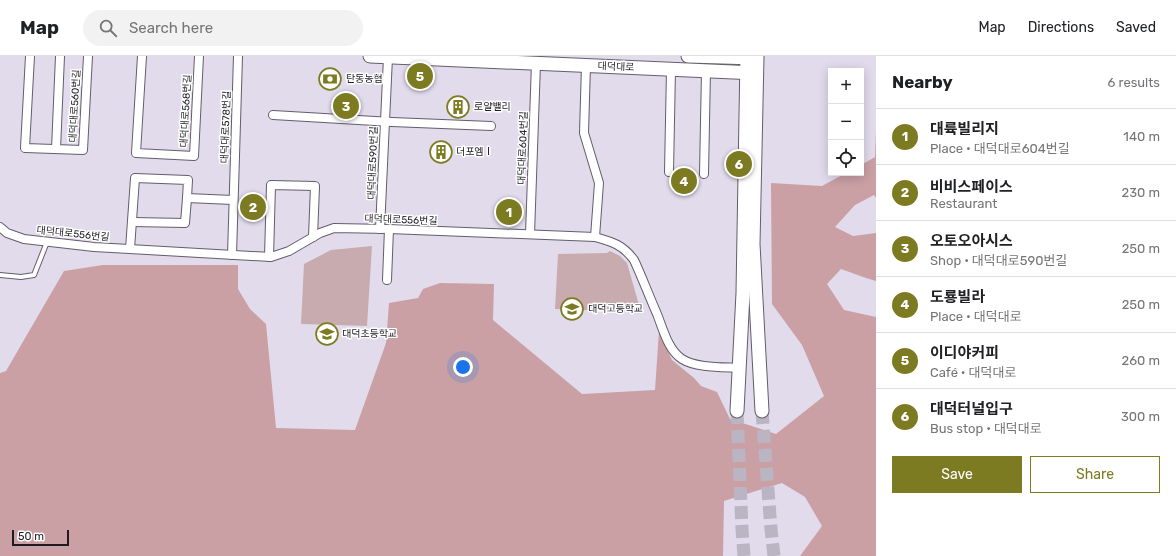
<!DOCTYPE html>
<meta charset="utf-8">
<style>
:root{--surface:#fff;--page:#f2f2f2;--text:#202124;--muted:#757577;--line:#e0e0e0;--accent:#7d7b22}
body{margin:0;font-family:Rubik,"Noto Sans KR",sans-serif;background:var(--page);color:var(--text)}
.controls{position:absolute;right:12px;top:12px;display:grid;overflow:hidden;border-radius:0px;box-shadow:0 2px 10px #0003}
.controls button{width:36px;height:36px;display:grid;place-items:center;padding:0;border:0;border-bottom:1px solid var(--line);background:var(--surface);color:var(--text);font:20px sans-serif}
.scale{position:absolute;left:12px;bottom:10px;width:57px;box-sizing:border-box;padding-left:4px;border:2px solid #1d1b21;border-top:0;font-size:11px;line-height:14px;white-space:nowrap;color:#1d1b21;-webkit-text-stroke:3px #fff;paint-order:stroke}
.you{position:absolute;left:463px;top:311px;width:14px;height:14px;margin:-10px;border:3px solid #fff;border-radius:50%;background:#1a73e8;box-shadow:0 0 0 6px #1a73e833}
.badge{display:grid;place-items:center;width:26px;height:26px;border-radius:50%;background:var(--accent);color:#fff;font-size:13px;font-weight:700}
.pin{position:absolute;translate:-50% -50%;border:2px solid #fff;box-shadow:0 1px 4px #0006}
.list{margin:0;padding:0;list-style:none}
h2{display:flex;justify-content:space-between;align-items:center;height:52px;margin:0;padding:0 16px;font-size:17px}
h2 small{font-size:13px;font-weight:400;color:var(--muted)}
.list li{display:grid;grid-template-columns:26px 1fr auto;gap:12px;align-items:center;box-sizing:border-box;height:56px;padding:0 16px;border-top:1px solid var(--line)}
.list b{display:block;font-size:15px;white-space:nowrap}
.list p{margin:0;font-size:13px;white-space:nowrap;color:var(--muted)}
.list em{font-size:13px;font-style:normal;color:var(--muted)}
.actions{display:flex;gap:8px;padding:12px 16px}
.actions a{flex:1;padding:9px 0;border:1px solid var(--accent);border-radius:0px;text-align:center;font-size:14px;color:var(--accent)}
.actions .main{background:var(--accent);color:#fff}
.icon{flex:none;width:22px;height:22px;fill:none;stroke:currentColor;stroke-width:2;stroke-linecap:round;stroke-linejoin:round}
.map{position:relative;flex:none;width:876px;height:500px;overflow:hidden}
header{display:flex;align-items:center;gap:24px;box-sizing:border-box;height:56px;padding:0 20px;background:var(--surface);border-bottom:1px solid var(--line)}
header strong{font-size:19px}
nav{display:flex;gap:22px;margin-inline-start:auto;font-size:14px}
.search{width:280px;height:36px;background:var(--page);display:flex;align-items:center;gap:10px;box-sizing:border-box;padding:0 14px;border-radius:22px;color:var(--muted);font-size:15px}
main{display:flex}
aside{flex:1;background:var(--surface)}
.map>svg:first-child{display:block}
.green{fill:#c7abae}
.forest{fill:#caa0a5}
.lines{fill:none;stroke-linecap:round;stroke-linejoin:round}
.primary-tunnel{stroke:#bbb5c3;stroke-width:13;stroke-dasharray:13 6;stroke-linecap:butt}
.lane-casing{stroke:#635d6b;stroke-width:6}
.street-casing{stroke:#635d6b;stroke-width:10}
.primary-casing{stroke:#635d6b;stroke-width:15}
.lane{stroke:#fff;stroke-width:4}
.street{stroke:#fff;stroke-width:8}
.primary{stroke:#fff;stroke-width:13}
.labels{text-anchor:middle;dominant-baseline:central;stroke-width:3;stroke-linejoin:round;paint-order:stroke}
.street-label{font-size:10px;fill:#1d1b21;stroke:#fff}
.poi-label{font-size:10px;fill:#1d1b21;stroke:#fff;text-anchor:start}
</style>
<header>
<strong>Map</strong>
<div class="search"><svg class="icon" aria-label="search" viewBox="0 0 24 24"><circle cx="10" cy="10" r="6"/><path d="M15 15l6 6"/></svg>Search here</div>
<nav><a>Map</a><a>Directions</a><a>Saved</a></nav>
</header>
<main>
<div class="map">
<svg width="876" height="500" viewBox="0 0 876 500">
<rect width="100%" height="100%" fill="#e2dbec"/>
<g class="green">
<polygon points="372,190 367,270 301,268 304,208 331,194"/>
<polygon points="610,195 620,200 627,207 641,256 555,253 558,198 607,197"/>
</g>
<polygon class="forest" points="876,76 876,142 874,139 855,149 835,171 853,180 876,177 876,225 866,222 841,213 827,228 844,254 876,261 876,500 800,500 822,470 805,441 782,427 724,445 723,500 0,500 0,317 6,315 64,215 103,209 238,209 238,233 250,253 266,268 276,372 355,374 386,287 389,247 418,242 423,233 440,227 494,228 493,264 582,338 655,334 659,275 672,304 694,322 701,330 717,336 730,363 776,378 824,340 802,289 772,248 771,127 822,130 846,117 861,117 861,109 875,101"/>
<g class="lines">
<g class="primary-tunnel">
<polyline points="737,355 742,473 744,500"/>
<polyline points="762,355 771,473 774,500"/>
</g>
<g class="lane-casing">
<polyline id="lane" points="0,219 21,221 34,219 47,186"/>
</g>
<g class="street-casing">
<g id="street">
<polyline points="30,0 25,92 83,94 88,0"/>
<polyline points="142,0 136,97 194,100 199,0"/>
<polyline points="586,9 584,77 599,127 595,181"/>
<polyline points="273,59 392,66 491,70"/>
<polyline points="56,93 60,0"/>
<polyline points="669,116 671,13"/>
<polyline points="704,118 706,14"/>
<polyline points="133,166 185,167 187,142"/>
<path d="M0,171L7,177L24,183L94,191L271,201L289,195L320,177L334,172L389,173L595,181C613,186 623,189 634,204C642,221 649,240 657,258C663,273 668,294 682,303C696,312 723,311 740,312"/>
<polyline points="380,173 388,1"/>
<polyline points="530,178 536,7"/>
<polyline points="130,193 135,122 188,124 187,142 233,144"/>
<polyline points="232,199 238,0"/>
<polyline points="269,201 271,129 315,130 313,181"/>
<polyline points="387,224 389,173"/>
</g>
</g>
<g class="primary-casing">
<g id="primary">
<polyline points="370,0 756,17"/>
<polyline points="688,0 755,2"/>
<polyline points="757,0 753,188 762,355"/>
<polyline points="737,355 743,237 747,0"/>
</g>
</g>
<use href="#lane" class="lane"/>
<use href="#street" class="street"/>
<use href="#primary" class="primary"/>
</g>
<defs>
<g id="bank-ring" transform="scale(1.15)"><circle r="9.5" fill="#fff" stroke="#7d7b22" stroke-width="1.5"/><path d="M-6-4H6V4H-6ZM0-2.3a2.3 2.3 0 1 0 0 4.6a2.3 2.3 0 1 0 0-4.6Z" fill="#7d7b22"/></g>
<g id="building-ring" transform="scale(1.15)"><circle r="9.5" fill="#fff" stroke="#7d7b22" stroke-width="1.5"/><path d="M-4-6H4V6H1V3H-1V6H-4ZM-2.5-4.3h1.7v1.8h-1.7ZM.8-4.3h1.7v1.8H.8ZM-2.5-1h1.7V.8h-1.7ZM.8-1h1.7V.8H.8Z" fill="#7d7b22"/></g>
<g id="school-ring" transform="scale(1.15)"><circle r="9.5" fill="#fff" stroke="#7d7b22" stroke-width="1.5"/><path d="M0-5L7-2L0 1L-7-2ZM-4 1L0 2.5L4 1V4Q0 6-4 4Z" fill="#7d7b22"/></g>
</defs>
<g fill-rule="evenodd">
<use href="#bank-ring" x="330" y="23"/>
<use href="#building-ring" x="458" y="51"/>
<use href="#building-ring" x="441" y="96"/>
<use href="#school-ring" x="572" y="253"/>
<use href="#school-ring" x="327" y="278"/>
</g>
<g class="labels">
<g class="street-label">
<text transform="translate(616 11) rotate(2)">대덕대로</text>
<text transform="translate(75 50) rotate(-87)">대덕대로560번길</text>
<text transform="translate(186 55) rotate(-87)">대덕대로568번길</text>
<text transform="translate(226 71) rotate(-88)">대덕대로578번길</text>
<text transform="translate(523 92) rotate(-88)">대덕대로604번길</text>
<text transform="translate(373 107) rotate(-88)">대덕대로590번길</text>
<text transform="translate(401 164) rotate(2)">대덕대로556번길</text>
<text transform="translate(73 178) rotate(6)">대덕대로556번길</text>
</g>
<g class="poi-label">
<text x="346" y="23">탄동농협</text>
<text x="474" y="51">로얄밸리</text>
<text x="456" y="96">더포엠Ⅰ</text>
<text x="588" y="253">대덕고등학교</text>
<text x="342" y="278">대덕초등학교</text>
</g>
</g>
</svg>
<div class="controls">
<button>+</button>
<button>−</button>
<button><svg class="icon" aria-label="locate" viewBox="0 0 24 24"><circle cx="12" cy="12" r="6"/><path d="M12 2v4M12 18v4M2 12h4M18 12h4"/></svg></button>
</div>
<div class="scale">50 m</div>
<div class="you"></div>
<div class="pin badge" style="left:509px;top:156px">1</div>
<div class="pin badge" style="left:253px;top:151px">2</div>
<div class="pin badge" style="left:346px;top:50px">3</div>
<div class="pin badge" style="left:684px;top:125px">4</div>
<div class="pin badge" style="left:420px;top:20px">5</div>
<div class="pin badge" style="left:739px;top:108px">6</div>
</div>
<aside>
<h2>Nearby<small>6 results</small></h2>
<ul class="list">
<li><span class="badge">1</span><div><b>대륙빌리지</b><p>Place · 대덕대로604번길</p></div><em>140 m</em></li>
<li><span class="badge">2</span><div><b>비비스페이스</b><p>Restaurant</p></div><em>230 m</em></li>
<li><span class="badge">3</span><div><b>오토오아시스</b><p>Shop · 대덕대로590번길</p></div><em>250 m</em></li>
<li><span class="badge">4</span><div><b>도룡빌라</b><p>Place · 대덕대로</p></div><em>250 m</em></li>
<li><span class="badge">5</span><div><b>이디야커피</b><p>Café · 대덕대로</p></div><em>260 m</em></li>
<li><span class="badge">6</span><div><b>대덕터널입구</b><p>Bus stop · 대덕대로</p></div><em>300 m</em></li>
</ul>
<div class="actions"><a class="main">Save</a><a>Share</a></div>
</aside>
</main>
